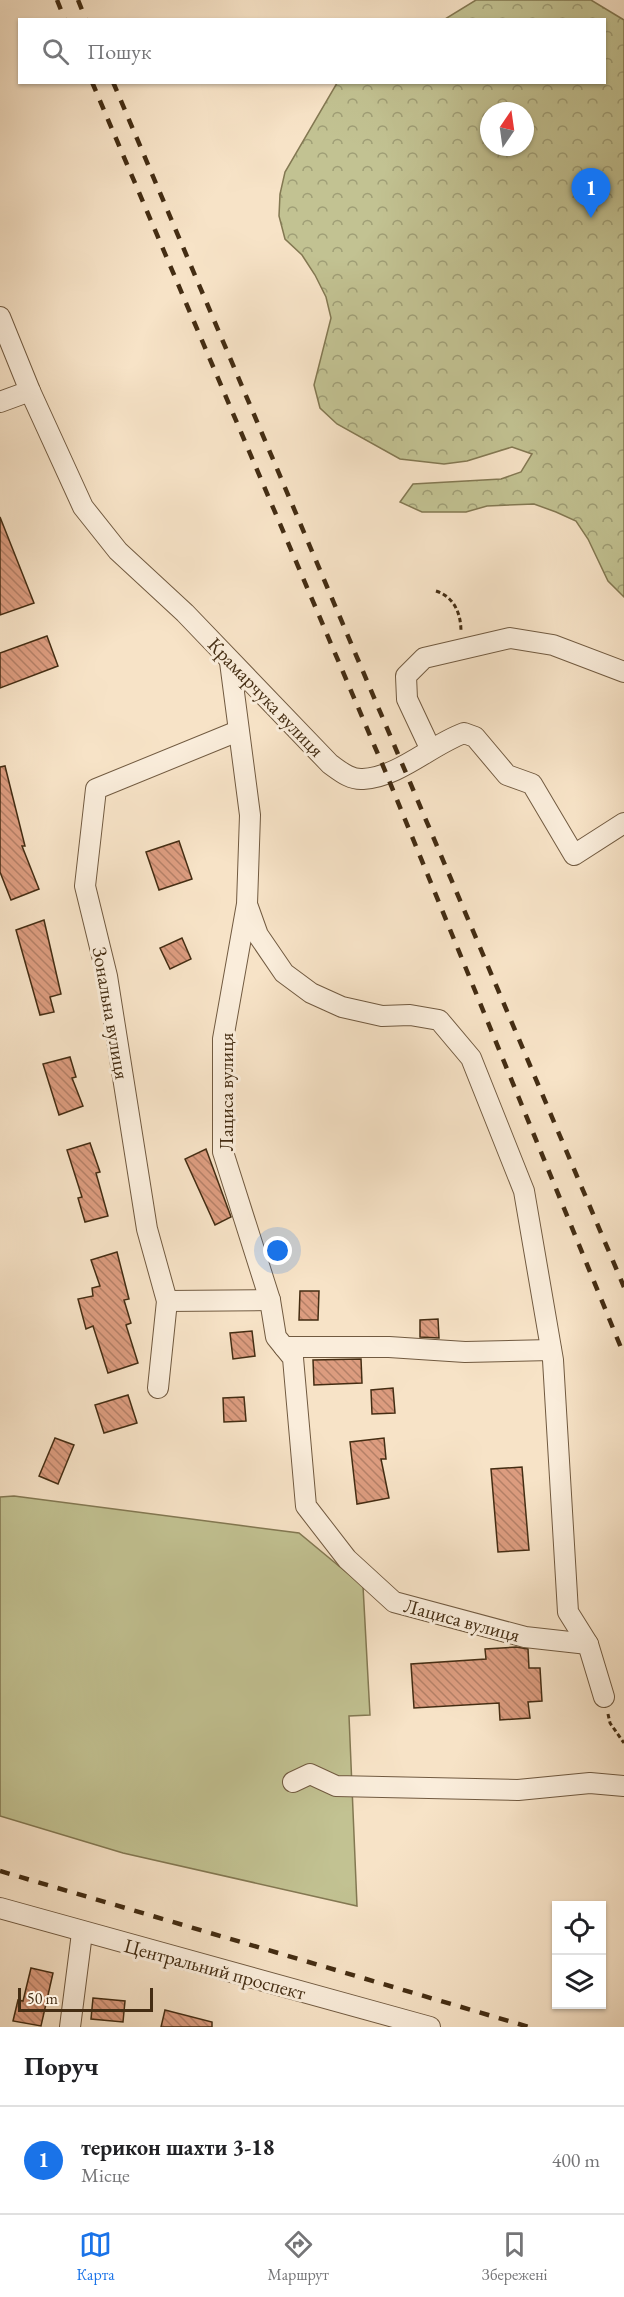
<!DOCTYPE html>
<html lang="uk">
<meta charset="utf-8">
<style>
:root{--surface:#fff;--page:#f2f2f2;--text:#202124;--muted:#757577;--line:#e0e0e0;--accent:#1a73e8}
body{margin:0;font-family:"EB Garamond",serif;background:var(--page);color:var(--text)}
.controls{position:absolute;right:18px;bottom:18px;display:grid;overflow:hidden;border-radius:0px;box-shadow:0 2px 4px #0004}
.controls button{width:54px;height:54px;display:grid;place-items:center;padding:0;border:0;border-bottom:2px solid var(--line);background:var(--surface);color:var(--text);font:30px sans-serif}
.compass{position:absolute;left:480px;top:102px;width:54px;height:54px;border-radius:50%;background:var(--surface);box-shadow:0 2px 4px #0004;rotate:13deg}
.scale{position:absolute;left:18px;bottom:15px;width:135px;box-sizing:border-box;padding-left:6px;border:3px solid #442d13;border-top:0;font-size:16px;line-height:21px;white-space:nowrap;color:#442d13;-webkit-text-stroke:4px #faeddb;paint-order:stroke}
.you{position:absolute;left:278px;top:1251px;width:21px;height:21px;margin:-15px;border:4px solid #fff;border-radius:50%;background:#1a73e8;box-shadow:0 0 0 9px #1a73e833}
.badge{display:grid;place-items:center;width:39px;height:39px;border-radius:50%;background:var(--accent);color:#fff;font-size:20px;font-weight:700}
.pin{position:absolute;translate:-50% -50px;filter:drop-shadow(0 2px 3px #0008)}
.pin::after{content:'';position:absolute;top:32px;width:21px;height:18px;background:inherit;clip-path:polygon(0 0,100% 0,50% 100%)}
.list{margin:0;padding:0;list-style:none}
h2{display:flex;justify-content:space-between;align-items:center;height:78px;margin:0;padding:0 24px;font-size:26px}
h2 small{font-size:20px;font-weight:400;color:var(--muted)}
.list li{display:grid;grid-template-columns:39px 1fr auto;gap:18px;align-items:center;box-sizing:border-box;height:108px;padding:0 24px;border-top:2px solid var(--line)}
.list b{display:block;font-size:22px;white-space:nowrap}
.list p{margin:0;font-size:20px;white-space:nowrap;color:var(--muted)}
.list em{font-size:20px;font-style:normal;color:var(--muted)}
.icon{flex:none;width:33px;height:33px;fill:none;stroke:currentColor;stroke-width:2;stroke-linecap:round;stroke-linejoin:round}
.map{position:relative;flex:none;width:624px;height:2027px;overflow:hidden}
.search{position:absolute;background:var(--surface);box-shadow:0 2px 4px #0004;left:18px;right:18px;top:18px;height:66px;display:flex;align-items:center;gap:15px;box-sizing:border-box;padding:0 21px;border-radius:0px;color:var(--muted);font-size:22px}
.sheet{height:186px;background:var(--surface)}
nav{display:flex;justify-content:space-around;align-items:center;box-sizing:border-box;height:84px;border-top:2px solid var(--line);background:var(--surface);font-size:16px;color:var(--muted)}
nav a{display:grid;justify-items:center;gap:3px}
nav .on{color:var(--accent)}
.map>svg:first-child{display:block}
.forest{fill:url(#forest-crowns);stroke:#837852;stroke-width:1.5;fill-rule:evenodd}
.pitch{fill:#c2c292;stroke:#837852;stroke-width:1.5}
.building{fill:url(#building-back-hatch);stroke:#442d13;stroke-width:1.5}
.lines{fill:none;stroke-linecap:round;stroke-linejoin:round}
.minor-casing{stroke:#715a40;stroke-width:22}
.path{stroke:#442d13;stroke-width:3;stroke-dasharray:4.5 3;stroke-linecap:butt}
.minor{stroke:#faeddb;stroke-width:20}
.rail{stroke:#442d13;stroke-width:4.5;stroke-dasharray:10 10;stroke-linecap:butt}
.labels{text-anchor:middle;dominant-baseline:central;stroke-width:6;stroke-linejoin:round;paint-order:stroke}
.street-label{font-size:20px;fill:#442d13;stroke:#faeddb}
</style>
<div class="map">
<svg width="624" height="2027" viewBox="0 0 624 2027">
<defs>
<pattern id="forest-crowns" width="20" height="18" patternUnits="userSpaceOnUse" patternTransform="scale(1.5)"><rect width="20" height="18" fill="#c2c292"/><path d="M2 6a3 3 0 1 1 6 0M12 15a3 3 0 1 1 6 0" fill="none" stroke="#9f9e76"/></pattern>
<pattern id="building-back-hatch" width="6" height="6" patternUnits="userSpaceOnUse" patternTransform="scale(1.5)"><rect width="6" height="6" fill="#dc9c7f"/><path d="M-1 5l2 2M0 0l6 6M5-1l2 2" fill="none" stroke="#b48067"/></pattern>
</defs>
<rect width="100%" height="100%" fill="#f7e3c7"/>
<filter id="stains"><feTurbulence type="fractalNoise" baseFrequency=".00333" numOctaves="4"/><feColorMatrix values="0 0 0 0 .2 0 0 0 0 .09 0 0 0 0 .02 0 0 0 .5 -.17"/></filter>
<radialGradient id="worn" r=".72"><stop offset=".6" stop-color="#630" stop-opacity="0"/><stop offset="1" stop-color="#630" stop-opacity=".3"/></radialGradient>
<path class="forest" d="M476,0H591L624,20V597L608,581L588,539L576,521L556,512L534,504L487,506L466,512H422L400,502L413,484L501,479L521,472L532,454L512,447L467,461L444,464L400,459L337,424L320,408L314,385L331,318L326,297L315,275L302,255L285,239L279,216L280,194L285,172L337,83L604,82V20L445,19ZM489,111H525V147H489Z"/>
<polygon class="pitch" points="14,1496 299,1533 363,1586 370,1715 349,1716 357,1906 123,1853 0,1816 0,1497"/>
<g class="building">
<polygon points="0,517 34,603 0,615"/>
<polygon points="47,636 58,666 0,688 0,653"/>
<polygon points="5,766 25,846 22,846 39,889 11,900 0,872 0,767"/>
<polygon points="179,841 192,879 159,890 146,852"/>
<polygon points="44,920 61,994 50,997 54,1012 40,1015 16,930"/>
<polygon points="182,938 191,959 170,969 160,948"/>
<polygon points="70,1057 76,1077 72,1078 83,1106 59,1115 43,1064"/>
<polygon points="90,1143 100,1172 96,1173 108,1216 85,1222 78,1198 82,1197 67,1150"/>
<polygon points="206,1149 231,1217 215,1225 185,1159"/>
<polygon points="117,1252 129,1299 124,1300 131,1323 126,1325 138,1363 108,1373 93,1326 86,1329 78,1299 93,1296 92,1288 100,1286 91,1260"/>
<polygon points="300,1291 319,1291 318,1320 299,1320"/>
<polygon points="438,1319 439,1338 420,1337 420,1320"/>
<polygon points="252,1331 255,1356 233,1359 230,1333"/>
<polygon points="361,1359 362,1383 314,1385 313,1360"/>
<polygon points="393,1388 395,1413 372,1414 371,1390"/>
<polygon points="128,1395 137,1423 104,1433 95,1405"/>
<polygon points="244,1397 246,1421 224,1422 223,1398"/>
<polygon points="55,1438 74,1445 58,1484 39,1476"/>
<polygon points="384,1438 386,1459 381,1459 389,1498 357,1504 350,1442"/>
<polygon points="522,1467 529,1550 498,1552 491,1469"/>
<polygon points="516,1647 528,1649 529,1668 540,1668 542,1701 528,1702 530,1718 500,1720 499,1703 414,1708 411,1664 486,1659 485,1649"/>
<polygon points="31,1968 53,1973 41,2026 13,2021 18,2000 23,2001"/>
<polygon points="93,1998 125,2001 123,2022 91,2019"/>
<polygon points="165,2010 212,2022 212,2027 161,2027"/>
</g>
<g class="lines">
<g class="minor-casing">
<g id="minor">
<path d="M0,317L30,391L83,507L118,551L185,613L330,764C340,771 350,780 363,779C399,777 431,745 464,733L475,737L507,775L532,784L574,855L624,823"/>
<polyline points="0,402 30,391"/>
<polyline points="230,662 250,815 247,904 223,1039 223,1152 270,1300 276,1337 293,1358 306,1506 347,1559 394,1602 525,1637 588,1644"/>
<polyline points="430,748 407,699 406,676 424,658 510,638 553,645 624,672"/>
<polyline points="248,907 258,935 284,973 311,993 342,1007 382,1016 410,1015 439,1020 471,1058 524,1191 553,1360 568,1612 588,1644 604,1697"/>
<polyline points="167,1301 270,1300"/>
<polyline points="284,1347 389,1347 465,1352 551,1350"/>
<polyline points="158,1388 167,1301 147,1229 107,976 85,886 96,789 238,731"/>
<polyline points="293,1782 310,1774 336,1786 518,1790 590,1783 624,1786"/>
<polyline points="0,1908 430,2027"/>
<polyline points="70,2027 82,1933"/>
</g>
</g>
<g class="path">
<path d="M436,591C454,597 461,613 461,632"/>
<polyline points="608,1714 610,1723 624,1743"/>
</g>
<use href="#minor" class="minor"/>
<g class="rail">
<polyline points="57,0 65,20"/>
<polyline points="78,0 86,20"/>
<polyline points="92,82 386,773 624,1355"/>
<polyline points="113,82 624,1287"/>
<polyline points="0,1871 529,2027"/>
</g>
</g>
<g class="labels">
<g class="street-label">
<text transform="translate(266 697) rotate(46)">Крамарчука вулиця</text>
<text transform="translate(111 1013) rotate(80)">Зональна вулиця</text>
<text transform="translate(226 1092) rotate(-90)">Лациса вулиця</text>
<text transform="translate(462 1620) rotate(15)">Лациса вулиця</text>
<text transform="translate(215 1969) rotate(15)">Центральний проспект</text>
</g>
</g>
<rect width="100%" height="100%" filter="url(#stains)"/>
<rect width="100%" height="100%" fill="url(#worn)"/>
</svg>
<div class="controls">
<button><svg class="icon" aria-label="locate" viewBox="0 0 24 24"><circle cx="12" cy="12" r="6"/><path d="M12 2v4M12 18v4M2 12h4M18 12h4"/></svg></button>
<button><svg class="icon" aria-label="layers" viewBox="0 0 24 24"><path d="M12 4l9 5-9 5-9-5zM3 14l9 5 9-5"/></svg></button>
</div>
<svg class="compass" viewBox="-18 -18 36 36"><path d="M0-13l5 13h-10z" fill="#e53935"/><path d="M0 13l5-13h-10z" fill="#757577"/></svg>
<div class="scale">50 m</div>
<div class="you"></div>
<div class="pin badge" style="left:591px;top:218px">1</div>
<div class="search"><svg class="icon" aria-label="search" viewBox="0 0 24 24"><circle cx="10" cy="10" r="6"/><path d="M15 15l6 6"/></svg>Пошук</div>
</div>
<section class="sheet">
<h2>Поруч<small></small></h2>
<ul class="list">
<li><span class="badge">1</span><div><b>терикон шахти 3-18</b><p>Місце</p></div><em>400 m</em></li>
</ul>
</section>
<nav>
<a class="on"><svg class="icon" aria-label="map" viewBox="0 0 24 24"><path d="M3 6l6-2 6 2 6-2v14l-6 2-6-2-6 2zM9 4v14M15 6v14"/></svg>Карта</a>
<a><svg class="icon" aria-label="directions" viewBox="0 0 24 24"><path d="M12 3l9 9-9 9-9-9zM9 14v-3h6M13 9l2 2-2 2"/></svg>Маршрут</a>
<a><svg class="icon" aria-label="saved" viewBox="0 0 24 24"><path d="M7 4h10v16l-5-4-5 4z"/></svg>Збережені</a>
</nav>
